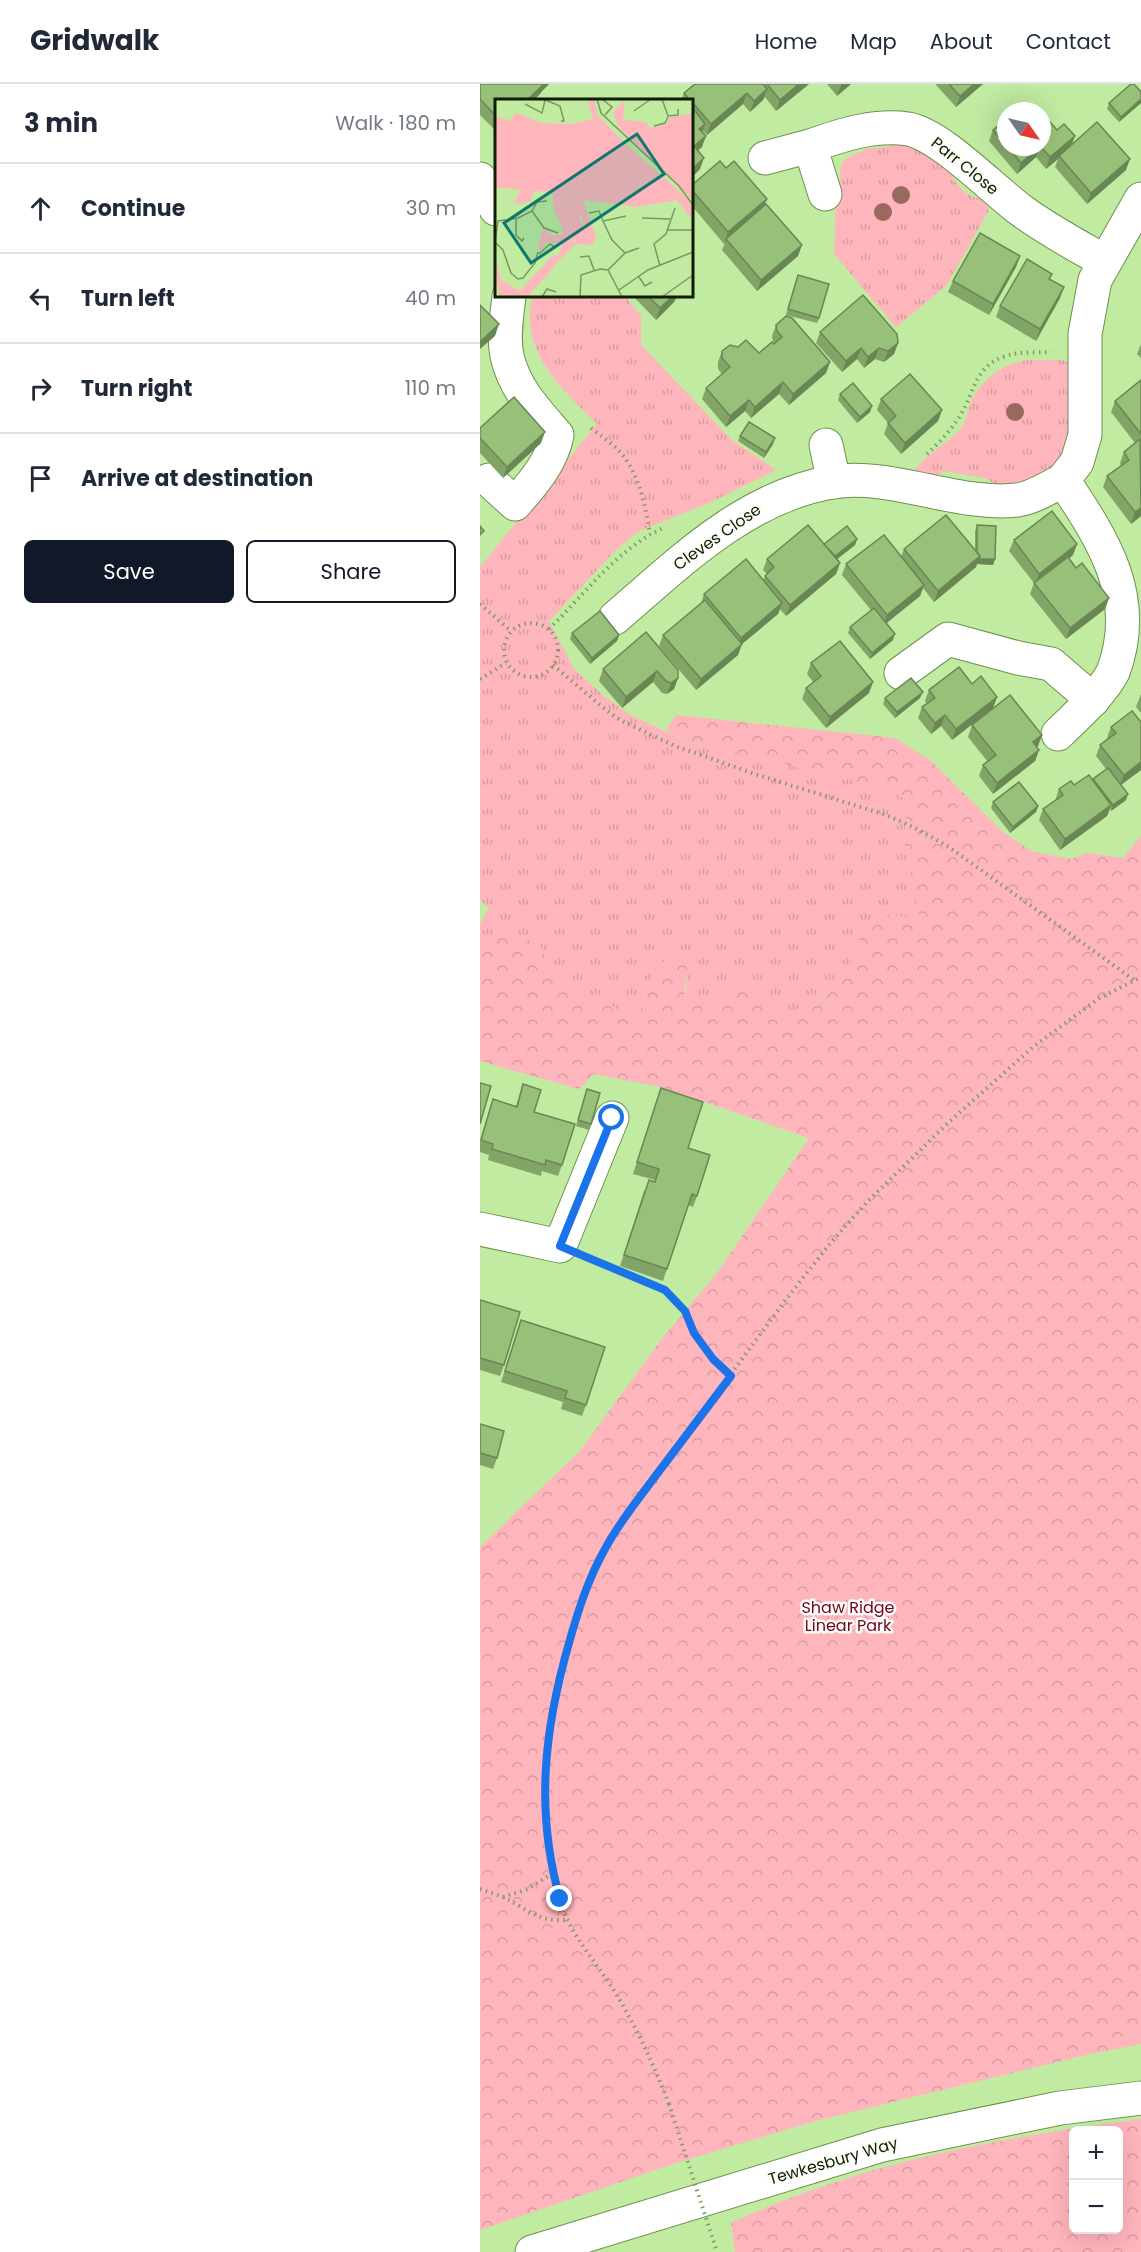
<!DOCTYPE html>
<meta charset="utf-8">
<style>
:root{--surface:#fff;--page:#f2f2f3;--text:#1f2937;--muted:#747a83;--line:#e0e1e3;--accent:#111827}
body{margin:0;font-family:Poppins,sans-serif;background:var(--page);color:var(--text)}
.controls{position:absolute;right:18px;bottom:18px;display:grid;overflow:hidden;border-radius:9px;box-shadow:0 6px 24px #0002}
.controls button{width:54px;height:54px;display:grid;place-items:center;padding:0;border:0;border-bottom:2px solid var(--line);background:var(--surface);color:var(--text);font:30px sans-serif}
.compass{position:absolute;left:517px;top:18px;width:54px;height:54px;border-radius:50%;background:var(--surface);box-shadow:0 6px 24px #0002;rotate:124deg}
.stop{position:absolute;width:18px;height:18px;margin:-14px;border:4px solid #1a73e8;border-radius:50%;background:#fff}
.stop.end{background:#1a73e8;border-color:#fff;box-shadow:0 2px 6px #0008}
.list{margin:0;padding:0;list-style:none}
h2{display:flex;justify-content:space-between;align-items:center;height:78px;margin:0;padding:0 24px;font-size:26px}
h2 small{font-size:20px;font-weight:400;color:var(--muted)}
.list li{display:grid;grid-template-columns:39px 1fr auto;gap:18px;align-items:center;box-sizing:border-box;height:90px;padding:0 24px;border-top:2px solid var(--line)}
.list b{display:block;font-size:22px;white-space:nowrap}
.list em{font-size:20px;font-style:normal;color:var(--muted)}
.actions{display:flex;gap:12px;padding:18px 24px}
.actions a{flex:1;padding:14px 0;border:2px solid var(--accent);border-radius:9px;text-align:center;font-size:21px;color:var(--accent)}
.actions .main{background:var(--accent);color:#fff}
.icon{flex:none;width:33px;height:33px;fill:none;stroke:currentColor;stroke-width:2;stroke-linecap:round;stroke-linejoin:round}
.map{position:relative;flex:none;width:661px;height:2168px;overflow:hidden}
header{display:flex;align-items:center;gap:36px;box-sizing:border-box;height:84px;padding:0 30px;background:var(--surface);border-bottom:2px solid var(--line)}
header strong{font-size:28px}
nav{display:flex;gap:33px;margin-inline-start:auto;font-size:21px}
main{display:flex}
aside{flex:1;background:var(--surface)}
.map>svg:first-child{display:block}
.grass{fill:url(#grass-tufts)}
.forest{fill:url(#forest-crowns);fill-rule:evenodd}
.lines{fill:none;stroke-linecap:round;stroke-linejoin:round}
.minor-casing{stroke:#6c924d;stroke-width:35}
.major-casing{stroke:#6c924d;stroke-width:35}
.path{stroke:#7d9d65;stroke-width:4;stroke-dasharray:1.5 4.5;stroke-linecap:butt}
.minor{stroke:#fff;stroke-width:33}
.major{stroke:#fff;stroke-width:33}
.path-bridge{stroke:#7d9d65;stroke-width:4;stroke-dasharray:1.5 4.5;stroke-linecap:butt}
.tree{fill:#976a5d}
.wall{fill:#82a567}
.shaded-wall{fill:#6a8654}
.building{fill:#97c078;stroke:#6a8654;stroke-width:1.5}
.route{stroke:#1a73e8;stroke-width:8}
.labels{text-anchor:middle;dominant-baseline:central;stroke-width:5;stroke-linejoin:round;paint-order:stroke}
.street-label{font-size:16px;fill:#0f1d02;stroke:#fafef7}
.park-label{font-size:16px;fill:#740026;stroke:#fafef7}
.inset-road{fill:none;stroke:#7a9961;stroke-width:1.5}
.view{fill:#0f766e;fill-opacity:0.15;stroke:#0f766e;stroke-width:3}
.inset-edge{fill:none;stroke:#0f1d02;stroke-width:3}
</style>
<header>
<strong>Gridwalk</strong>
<nav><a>Home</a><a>Map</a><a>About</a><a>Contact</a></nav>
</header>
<main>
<aside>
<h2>3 min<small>Walk · 180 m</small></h2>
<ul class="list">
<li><svg class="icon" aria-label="ahead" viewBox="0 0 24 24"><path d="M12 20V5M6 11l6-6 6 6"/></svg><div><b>Continue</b></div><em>30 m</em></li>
<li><svg class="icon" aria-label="left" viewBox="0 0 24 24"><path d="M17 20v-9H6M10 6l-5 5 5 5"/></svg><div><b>Turn left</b></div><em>40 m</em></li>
<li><svg class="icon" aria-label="right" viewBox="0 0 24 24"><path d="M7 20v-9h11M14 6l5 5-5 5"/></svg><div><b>Turn right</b></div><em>110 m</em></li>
<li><svg class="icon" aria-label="arrive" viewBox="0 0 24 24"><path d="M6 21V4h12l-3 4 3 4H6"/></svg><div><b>Arrive at destination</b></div></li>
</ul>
<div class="actions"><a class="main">Save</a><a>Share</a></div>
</aside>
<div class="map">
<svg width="661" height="2168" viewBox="0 0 661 2168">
<defs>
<pattern id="grass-tufts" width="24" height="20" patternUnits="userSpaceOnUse" patternTransform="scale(1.5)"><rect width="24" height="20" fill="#ffb5bc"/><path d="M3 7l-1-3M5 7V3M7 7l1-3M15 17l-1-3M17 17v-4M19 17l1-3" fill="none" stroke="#d99ba0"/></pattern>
<pattern id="forest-crowns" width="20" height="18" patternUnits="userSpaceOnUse" patternTransform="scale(1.5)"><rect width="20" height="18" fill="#ffb5bc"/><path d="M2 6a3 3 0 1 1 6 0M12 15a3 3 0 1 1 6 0" fill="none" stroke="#d99ba0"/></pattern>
</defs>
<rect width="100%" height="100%" fill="#c1eba1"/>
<g class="grass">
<path d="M423,53L471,81C471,94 479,106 491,112C498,115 503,114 509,119L508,128L466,202L416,243L354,170L356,114L361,107L360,83L365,75L386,65L411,62Z"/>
<path d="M52,212H145L161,232V261L252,356L296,386L229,419L159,447L137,465L69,537L94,585L123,611L150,631L204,656L413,706L426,716L425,761L440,836L409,830L385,838C371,888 361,905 316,934L281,922L273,904L259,894L251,917L204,916L207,901L206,888L187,873L167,900L164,921L151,935L131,921L110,920L68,878L59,860L30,849L1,860L0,840L9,824L0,816V483L117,340C90,312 54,282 50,240C49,231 51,221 52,212Z"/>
<path d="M550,276H583L593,282V344L583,376L549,403L515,401L510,397L504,394L466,387L455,392L432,391C443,370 468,361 482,343C486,337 487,328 490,321C500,296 523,278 550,276Z"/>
</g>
<g class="forest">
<path d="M196,631L415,654L451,677L523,748L553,768L592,775L607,769L643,774L661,752V1960L610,1970L335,2037L190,2081L0,2146V1463L100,1367L181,1256L237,1189L329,1054L181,1003L113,990L99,1005L0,977V841L1,860L30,849L59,860L68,878L110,920L131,921L151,935L164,921L167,900L187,873H208L204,916L250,917L259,893L273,904L281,922L316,934C361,906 371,888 385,838L409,830L440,835L425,761L426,716L412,706L204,656L186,646Z"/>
<path d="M661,2035V2168H255L251,2139C380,2079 521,2053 661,2035ZM594,2046H638V2146H594Z"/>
</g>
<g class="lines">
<g class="minor-casing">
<g id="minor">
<polyline points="285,74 330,62"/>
<polyline points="0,95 16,125"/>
<path d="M345,110L330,62C362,51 394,40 428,45C461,51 513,106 542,127C568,146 596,161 624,177"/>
<polyline points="346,361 354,398"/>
<path d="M9,396L35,420C53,399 72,378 77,351C56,327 34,304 27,272C23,253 27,231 29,212"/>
<path d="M135,534C200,478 265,413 352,398C411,388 478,423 537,416C553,414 570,403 583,396"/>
<polyline points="421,589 468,555 538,574 571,580 613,616"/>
<path d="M578,650C597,631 620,612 633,588C661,514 624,457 583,396L597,378L605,351V250L615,196L661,115"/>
<polyline points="0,1145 80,1162 132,1034"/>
</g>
</g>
<g class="major-casing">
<polyline id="major" points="52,2168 402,2061 580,2024 661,2014"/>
</g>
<g class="path">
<path d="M111,344C121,352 132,359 140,368C160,391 165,421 170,450"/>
<path d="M447,370C459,359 471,346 480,332C495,308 494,282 526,272C540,267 557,269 571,268"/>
<polyline points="0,520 31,547"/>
<circle cx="51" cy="566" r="27"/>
<path d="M69,545C105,510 136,466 183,444"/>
<polyline points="73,581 127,627 142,637 195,662 278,691 406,731 435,744 469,763 654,896"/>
<polyline points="0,595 26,579"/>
<polyline points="112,1176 185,1206 205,1227 214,1249 233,1275 251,1292"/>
<path d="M0,1805C8,1808 16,1810 23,1813C48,1825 56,1838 87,1836"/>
<polyline points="23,1813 48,1805 73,1789"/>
<path d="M189,2020C173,1979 156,1942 133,1905C118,1882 100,1861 88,1837C82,1827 80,1814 76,1802C48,1701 74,1577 116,1483C124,1463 137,1446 149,1428L307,1214L353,1156L388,1117L468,1039L553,963L618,915L661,893"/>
</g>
<use href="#minor" class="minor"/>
<use href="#major" class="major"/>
<polyline class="path-bridge" points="189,2020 237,2168"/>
</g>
<g class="tree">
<circle cx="421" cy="111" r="9"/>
<circle cx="403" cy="128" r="9"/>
<circle cx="535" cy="328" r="9"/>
</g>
<g class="wall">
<polygon points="0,0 69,0 62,7 60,10 16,16 16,47 0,31"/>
<polygon points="215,0 329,0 296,27 285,13 283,16 270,28 263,20 227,51 223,47 222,63 218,66 220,85 212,93 212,16 201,16 204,9"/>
<polygon points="347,0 371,0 357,12"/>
<polygon points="456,0 503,0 476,23 456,1"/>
<polygon points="661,8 661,19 639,38 627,25 629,19"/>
<polygon points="526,35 526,63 562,63 577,46 592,60 646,86 607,120 575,83 578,75 566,85 556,73 537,90 509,57 513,46"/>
<polygon points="246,84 284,122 318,172 277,207 242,166 245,159 244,160 212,122 212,101"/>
<polygon points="540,172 536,183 509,231 468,208 473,197"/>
<polygon points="570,195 580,214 556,257 516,233 520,222"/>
<polygon points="316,197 339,234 337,239 306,231"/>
<polygon points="153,212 197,212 194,218 176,236"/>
<polygon points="296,241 350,278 346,289 309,321 299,310 271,334 265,327 246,343 222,315 226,304 242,290 238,285 238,278 242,267 279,269 294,259 293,258 292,252"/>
<polygon points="340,248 418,259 414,270 404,278 395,275 384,284 377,275 362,288 336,259"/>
<polygon points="661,260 661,274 657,270"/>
<polygon points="661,296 661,432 651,440 623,403 627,392 641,382 640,379 644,368 655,359 631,328 635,317"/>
<polygon points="360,310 392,322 390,328 377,339 358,316"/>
<polygon points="401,315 462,326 458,337 421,370 404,350 408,339 397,326"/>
<polygon points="0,344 61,359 23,394 0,369"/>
<polygon points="260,352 293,360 284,374 258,357"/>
<polygon points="497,441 515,475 513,481 497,480 496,483 454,518 443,504 440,512 406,539 413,556 390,575 368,549 370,543 391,526 362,491 366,480 421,473 424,465 495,466 495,447"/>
<polygon points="377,455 375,461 357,475 360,479 356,490 306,532 300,525 298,530 262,560 258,571 216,606 179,562 183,551 221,519 224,510 283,496 287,490 283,486 287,475 344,460"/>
<polygon points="534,456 597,460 593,471 589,475 596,484 629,514 625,525 586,555 550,510 554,499 529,467"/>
<polygon points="166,548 198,594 194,605 187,610 182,609 173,598 142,624 119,597 123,585"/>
<polygon points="92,549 139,551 137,557 110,580 90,555"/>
<polygon points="331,579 389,609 346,644 322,615 326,604 333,598 327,590"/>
<polygon points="492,600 517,613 513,624 472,656 461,642 451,650 438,634 442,623 447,620 445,617 449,606"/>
<polygon points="661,610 661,629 656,623"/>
<polygon points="405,614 440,614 415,634 403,620"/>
<polygon points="661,638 661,686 641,701 646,716 631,727 630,725 627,732 580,766 559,736 563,725 575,717 579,705 613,695 626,685 616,672 620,661 628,655 627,654 631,643"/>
<polygon points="492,641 558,662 557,663 559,666 555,677 513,710 499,692 503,681 508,678 488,653"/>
<polygon points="513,718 558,722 556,728 530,749 511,724"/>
<polygon points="43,1000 54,1028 82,1081 78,1092 62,1087 61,1092 8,1076 9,1071 0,1068 0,1056 13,1015 36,1022"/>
<polygon points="107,1005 111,1040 109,1046 96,1042"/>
<polygon points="177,1015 208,1064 217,1112 213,1123 208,1121 183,1197 140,1182 164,1107 174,1098 175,1096 153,1090"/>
<polygon points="0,1216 24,1281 20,1292 0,1286"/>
<polygon points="37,1247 106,1321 102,1332 81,1325 83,1318 21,1298"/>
<polygon points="0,1340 17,1374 13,1385 0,1381"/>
</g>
<g class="shaded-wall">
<polygon points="64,0 69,0 62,7 60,10 54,16 47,16"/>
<polygon points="319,0 329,0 296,27 300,16"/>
<polygon points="362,0 371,0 357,12 361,1"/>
<polygon points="494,0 503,0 476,23 480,12"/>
<polygon points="287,5 283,16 270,28 274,17"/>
<polygon points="267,9 263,20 227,51 231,40"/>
<polygon points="661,15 661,19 639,38 641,33"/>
<polygon points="225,40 221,51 219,45"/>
<polygon points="226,52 222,63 212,72 214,62"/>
<polygon points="595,52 591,63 579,72 578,75 566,85 570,73"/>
<polygon points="559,63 560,63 556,73 537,90 541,79"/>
<polygon points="224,74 220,85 212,93 212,85"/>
<polygon points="650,75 646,86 607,120 611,109"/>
<polygon points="287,115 283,126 246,155 244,160 248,148"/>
<polygon points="322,161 318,172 277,207 281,196"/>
<polygon points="540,172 536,183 509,231 513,220"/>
<polygon points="584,203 580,214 556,257 560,245"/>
<polygon points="193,212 197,212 194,218 176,236 180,224"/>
<polygon points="19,240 15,252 0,265 0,258"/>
<polygon points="418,259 414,270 404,278 408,267"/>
<polygon points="381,264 377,275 362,288 366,277"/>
<polygon points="399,264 395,275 384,284 388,273"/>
<polygon points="350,278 346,289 309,321 313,310"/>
<polygon points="303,298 299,310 271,334 275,323"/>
<polygon points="269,316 265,327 246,343 250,332"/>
<polygon points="392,322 390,328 377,339 380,333"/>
<polygon points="462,326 458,337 421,370 425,359"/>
<polygon points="65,348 61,359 23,394 27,383"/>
<polygon points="295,354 293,360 284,374 286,368"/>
<polygon points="661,424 661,432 651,440 655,428"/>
<polygon points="377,455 375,461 351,480 353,474"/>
<polygon points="597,460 593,471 555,501 559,490"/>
<polygon points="500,472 515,475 513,481 497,480 496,483 454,518 458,507"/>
<polygon points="360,479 356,490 306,532 310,521"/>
<polygon points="444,501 440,512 403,542 407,531"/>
<polygon points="629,514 625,525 586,555 590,544"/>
<polygon points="302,519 298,530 262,560 258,571 216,606 221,595 257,564 261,554"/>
<polygon points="415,550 413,556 390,575 392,569"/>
<polygon points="139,551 137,557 110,580 112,574"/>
<polygon points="177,587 173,598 142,624 146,613"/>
<polygon points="198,594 194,605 187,610 191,599"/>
<polygon points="393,598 389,609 346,644 350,633"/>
<polygon points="443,608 440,614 415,634 417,628"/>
<polygon points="517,613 513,624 472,656 476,645"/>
<polygon points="465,631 461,642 451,650 455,639"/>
<polygon points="562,651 558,662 549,669 553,658"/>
<polygon points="559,666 555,677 513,710 517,699"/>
<polygon points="661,678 661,686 639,702 644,691"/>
<polygon points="648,710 646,716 631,727 633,721"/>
<polygon points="631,721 627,732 580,766 585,755"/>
<polygon points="558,722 556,728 530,749 533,743"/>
</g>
<g class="building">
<polygon points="0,0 64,0 47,16 16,16 16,32 0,15"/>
<polygon points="215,0 283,0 287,5 274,17 267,9 231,40 212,18 212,16 210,16 204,9"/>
<polygon points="287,0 319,0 300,16"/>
<polygon points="469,0 494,0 480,12"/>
<polygon points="651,0 654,0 661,8 661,15 641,33 629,19"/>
<polygon points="544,19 551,27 535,27"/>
<polygon points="212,23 225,40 219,45 226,52 214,62 224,74 212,85"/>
<polygon points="562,29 577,46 584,40 595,52 570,73 561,63"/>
<polygon points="526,35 526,61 513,46"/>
<polygon points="617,38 650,75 611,109 579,72"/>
<polygon points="528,63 559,63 541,79"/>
<polygon points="240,77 246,84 254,77 287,115 248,148 212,106 212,101"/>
<polygon points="286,120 322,161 281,196 246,155"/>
<polygon points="500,149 540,172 513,220 473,197"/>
<polygon points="547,175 572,190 569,195 584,203 560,245 520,222"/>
<polygon points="318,191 349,200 339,234 308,225"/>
<polygon points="383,211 417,250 418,259 408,267 399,264 388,273 381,264 366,277 340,248"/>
<polygon points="168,212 193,212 180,224"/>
<polygon points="0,221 19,240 0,258"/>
<polygon points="306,232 312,234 350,278 313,310 303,298 275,323 269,316 250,332 226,304 250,283 242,274 242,267 250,261 258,263 266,256 279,269 292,258 294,260 302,253 297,247 296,241"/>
<polygon points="430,290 462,326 425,359 408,339 416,332 401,315"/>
<polygon points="661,296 661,350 635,317"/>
<polygon points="373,299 392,322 380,333 360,310"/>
<polygon points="34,313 65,348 27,383 0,354 0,344"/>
<polygon points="269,338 295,354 286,368 260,352"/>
<polygon points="660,355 661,424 655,428 627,392 649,376 644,368"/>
<polygon points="572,427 597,460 559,490 534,456"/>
<polygon points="466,431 500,472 458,507 424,465"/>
<polygon points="328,441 360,479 310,521 285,492 294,483 287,475"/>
<polygon points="497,441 516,442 515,475 499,475 500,472 497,468"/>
<polygon points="0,442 4,447 0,451"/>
<polygon points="367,442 377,455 355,472 344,460"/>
<polygon points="404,451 444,501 407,531 366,480"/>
<polygon points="588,473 596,484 602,479 629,514 590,544 554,499"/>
<polygon points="266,475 302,519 261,554 224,510"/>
<polygon points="225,516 262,560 221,595 183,551"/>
<polygon points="394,524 415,550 392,569 370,543"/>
<polygon points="120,527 139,551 112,574 92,549"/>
<polygon points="166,548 198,586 198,594 191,599 186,597 177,587 146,613 123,585"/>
<polygon points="360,557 393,598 350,633 326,604 341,592 331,579"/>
<polygon points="479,583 492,600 501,592 517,613 476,645 465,631 455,639 442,623 455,614 449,606"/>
<polygon points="431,594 443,608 417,628 405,614"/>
<polygon points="530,611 562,651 553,658 559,666 517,699 503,681 516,671 492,641"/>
<polygon points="652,627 661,638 661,678 644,691 620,661 636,649 631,643"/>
<polygon points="628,684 648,710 633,721 613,695"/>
<polygon points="609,691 631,721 585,755 563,725 583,711 579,705 591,697 594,701"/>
<polygon points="539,698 558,722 533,743 513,718"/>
<polygon points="0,999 11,1002 0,1040"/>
<polygon points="43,1000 61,1006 54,1028 95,1040 82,1081 66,1076 65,1081 12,1065 13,1060 1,1056 13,1015 37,1023"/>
<polygon points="181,1004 223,1018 208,1064 230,1071 217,1112 212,1110 187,1185 144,1171 169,1096 175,1098 179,1085 157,1078"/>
<polygon points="107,1005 120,1009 111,1040 98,1036"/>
<polygon points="0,1216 40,1228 24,1281 0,1274"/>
<polygon points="41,1236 125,1263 106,1321 85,1314 87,1307 25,1287"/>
<polygon points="0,1340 24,1347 17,1374 0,1369"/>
</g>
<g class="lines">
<path class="route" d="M80,1815C55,1727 64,1646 89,1559C98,1527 108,1495 125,1465C138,1440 157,1417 174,1394C200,1360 225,1326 251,1292L233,1275L214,1249L205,1227L185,1206L80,1162L132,1034"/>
</g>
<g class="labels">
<g class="street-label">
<text transform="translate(485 82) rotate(39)">Parr Close</text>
<text transform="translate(237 453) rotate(-35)">Cleves Close</text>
<text transform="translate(353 2077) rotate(-16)">Tewkesbury Way</text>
</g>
<g class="park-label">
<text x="368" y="1523">Shaw Ridge<tspan x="368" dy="18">Linear Park</tspan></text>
</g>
</g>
<g transform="translate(15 15)">
<rect width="198" height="198" fill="#c1eba1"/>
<path d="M69,103L80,107L89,129L61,165L67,145L52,143L46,152L43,148L48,130L59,137L68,135L63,110Z" fill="#ffb5bc"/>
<path d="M93,0H99L102,16L132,46L192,99L198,109V122L182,101L143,108L88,101L101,137L98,146L81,145L63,162L68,150L81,142V135L89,129L87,117H82L80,107L69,103L63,109L67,126L59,112L57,93L39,92L36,102L23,105L19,103L26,91L0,88V17L13,22L22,14L46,24L77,25L98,20ZM130,1L128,21L151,23L154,29L172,25L174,19L198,14V101L161,64L162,58L157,61L123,27L118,13ZM58,156L64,157L61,165L33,198H4L0,158L6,181L25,192Z" fill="#ffb5bc"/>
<path class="inset-road" d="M48,0L65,7L69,22H66M102,0L106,14L184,87L198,106M107,0L117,8L110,16M167,0L173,17L183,16V10M30,5L47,14L50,1M139,12L156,0M159,27L170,24L173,18M37,112L49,129L63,134M94,114L104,112L108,122M21,119V136L27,142L29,139M147,119L175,120M173,131H198M0,142L3,122L23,119L37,112L42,103L52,102M0,143L8,151L16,174L23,180L28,179L40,164L43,153M130,154L117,141L108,122L131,117M44,155L55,145L60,148M85,158L94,157L99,171M165,167L159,145L171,135L180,109M113,171L130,154L144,149M144,178L150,187L157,183M124,191L153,171L198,153M47,198L52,190L61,193M85,198L86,176L105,170L113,171L127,198M167,198L198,176"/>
<path class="view" d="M142,35L169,75L36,164L9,124Z"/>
<rect width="198" height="198" class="inset-edge"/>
</g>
</svg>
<div class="controls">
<button>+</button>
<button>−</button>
</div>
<svg class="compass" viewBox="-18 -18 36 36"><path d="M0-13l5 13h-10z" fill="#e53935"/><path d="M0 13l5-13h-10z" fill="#747a83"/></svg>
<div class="stop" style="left:132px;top:1034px"></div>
<div class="stop end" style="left:80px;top:1815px"></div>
</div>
</main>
